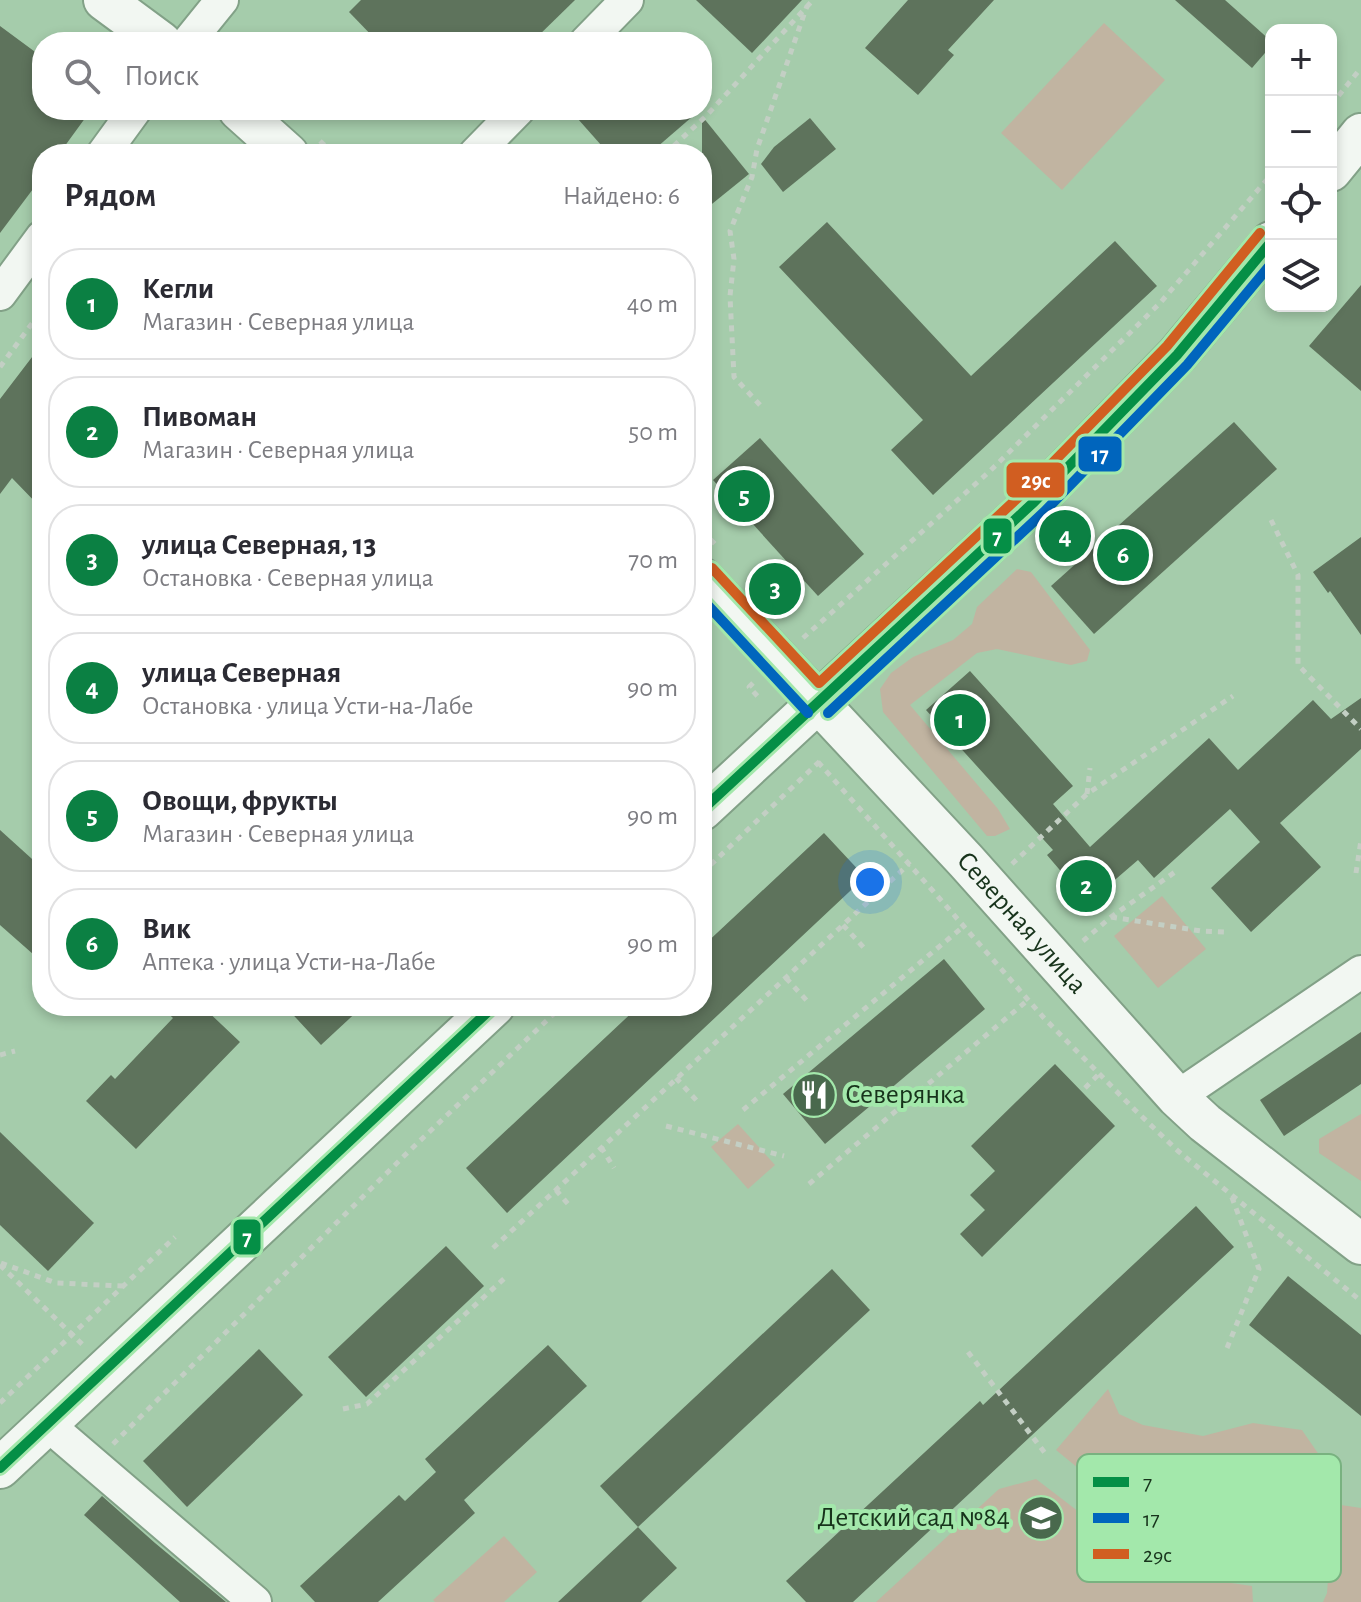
<!DOCTYPE html>
<html lang="ru">
<meta charset="utf-8">
<style>
:root{--surface:#fff;--page:#f2f2f3;--text:#2b2b33;--muted:#7c7c81;--line:#e1e1e2;--accent:#0b8043}
body{margin:0;font-family:"Alegreya Sans",sans-serif;background:var(--page);color:var(--text)}
.controls{position:absolute;right:24px;top:24px;display:grid;overflow:hidden;border-radius:16px;box-shadow:0 4px 12px #0003}
.controls button{width:72px;height:72px;display:grid;place-items:center;padding:0;border:0;border-bottom:2px solid var(--line);background:var(--surface);color:var(--text);font:40px sans-serif}
.you{position:absolute;left:870px;top:882px;width:28px;height:28px;margin:-20px;border:6px solid #fff;border-radius:50%;background:#1a73e8;box-shadow:0 0 0 12px #1a73e833}
.badge{display:grid;place-items:center;width:52px;height:52px;border-radius:50%;background:var(--accent);color:#fff;font-size:26px;font-weight:700}
.pin{position:absolute;translate:-50% -50%;border:4px solid #fff;box-shadow:0 2px 8px #0006}
.list{margin:0;padding:0;list-style:none}
h2{display:flex;justify-content:space-between;align-items:center;height:104px;margin:0;padding:0 32px;font-size:34px}
h2 small{font-size:26px;font-weight:400;color:var(--muted)}
.list li{display:grid;grid-template-columns:52px 1fr auto;gap:24px;align-items:center;box-sizing:border-box;height:112px;margin:0 16px 16px;padding:0 16px;border:2px solid var(--line);border-radius:32px}
.list b{display:block;font-size:30px;white-space:nowrap}
.list p{margin:0;font-size:26px;white-space:nowrap;color:var(--muted)}
.list em{font-size:26px;font-style:normal;color:var(--muted)}
.icon{flex:none;width:44px;height:44px;fill:none;stroke:currentColor;stroke-width:2;stroke-linecap:round;stroke-linejoin:round}
.map{position:relative;flex:none;width:1361px;height:1602px;overflow:hidden}
.search{position:absolute;background:var(--surface);box-shadow:0 4px 12px #0003;left:32px;top:32px;width:680px;height:88px;display:flex;align-items:center;gap:20px;box-sizing:border-box;padding:0 28px;border-radius:32px;color:var(--muted);font-size:30px}
.panel{position:absolute;background:var(--surface);box-shadow:0 4px 12px #0003;left:32px;top:144px;width:680px;height:872px;border-radius:32px}
.map>svg:first-child{display:block}
.green{fill:#c1b4a1}
.building{fill:#5e735c}
.lines{fill:none;stroke-linecap:round;stroke-linejoin:round}
.minor-casing{stroke:#82a187;stroke-width:36}
.tertiary-casing{stroke:#82a187;stroke-width:44}
.path{stroke:#c3cfc4;stroke-width:5;stroke-dasharray:6 6;stroke-linecap:butt}
.minor{stroke:#f2f7f2;stroke-width:32}
.tertiary{stroke:#f2f7f2;stroke-width:40}
.bus-1-casing{stroke:#a3e8ab;stroke-width:16}
.bus-2-casing{stroke:#a3e8ab;stroke-width:16}
.bus-3-casing{stroke:#a3e8ab;stroke-width:16}
.bus-1{stroke:#058f46;stroke-width:10}
.bus-2{stroke:#0065bd;stroke-width:10}
.bus-3{stroke:#d15e21;stroke-width:10}
.labels{text-anchor:middle;dominant-baseline:central;stroke-width:8;stroke-linejoin:round;paint-order:stroke}
.street-label{font-size:28px;fill:#17331b;stroke:#a3e8ab}
.poi-label{font-size:28px;fill:#17331b;stroke:#a3e8ab;text-anchor:start}
.key{fill:#a3e8ab;stroke:#79b280;stroke-width:2}
.key-label{font-size:22px;fill:#17331b}
.line-badge{stroke:#a3e8ab;stroke-width:3}
.badge-label{font-size:22px;text-anchor:middle;font-weight:bold;fill:#fff}
</style>
<div class="map">
<svg width="1361" height="1602" viewBox="0 0 1361 1602">
<rect width="100%" height="100%" fill="#a5ccab"/>
<g class="green">
<polygon points="1104,23 1165,80 1062,190 1001,133"/>
<polygon points="1017,569 1031,572 1090,650 1087,661 1071,665 997,649 977,653 910,705 998,809 1010,829 995,836 987,836 883,712 880,689 891,673 913,657 953,640 972,624 977,607"/>
<polygon points="1162,896 1206,949 1158,988 1114,936"/>
<polygon points="1361,1114 1361,1181 1319,1153 1319,1139"/>
<polygon points="738,1124 775,1165 748,1189 711,1147"/>
<polygon points="1108,1389 1119,1414 1143,1425 1203,1436 1253,1423 1302,1430 1324,1462 1317,1510 1308,1549 1289,1567 1241,1490 1192,1514 1185,1544 1210,1580 1252,1586 1253,1602 876,1602 999,1489 1036,1479 1139,1558 1155,1531 1056,1450"/>
<polygon points="1334,1504 1361,1508 1361,1602 1323,1602 1327,1593"/>
<polygon points="504,1536 537,1572 504,1602 435,1602 433,1600"/>
</g>
<g class="building">
<polygon points="361,0 575,0 532,42 378,42 349,12"/>
<polygon points="696,0 802,0 752,53"/>
<polygon points="908,0 994,0 948,50 954,55 918,95 865,48"/>
<polygon points="1175,0 1225,0 1271,41 1271,46 1252,68"/>
<polygon points="0,26 42,57 42,110 91,110 59,154 42,154 42,177 0,233"/>
<polygon points="570,110 700,110 649,154 609,154"/>
<polygon points="702,116 749,174 702,212"/>
<polygon points="810,118 836,149 783,192 761,164 774,147"/>
<polygon points="827,222 971,376 1115,241 1157,286 933,495 891,450 923,420 779,267"/>
<polygon points="1361,285 1361,391 1309,346"/>
<polygon points="42,344 42,509 12,478 0,494 0,399"/>
<polygon points="1234,422 1277,469 1094,634 1051,586"/>
<polygon points="760,438 864,554 818,596 713,480"/>
<polygon points="1361,537 1361,635 1330,591 1328,593 1313,572"/>
<polygon points="970,671 1073,786 1053,804 1090,847 1209,738 1238,770 1313,700 1331,719 1361,698 1361,749 1280,823 1321,867 1251,932 1211,888 1260,842 1230,809 1154,878 1138,860 1088,903 1047,855 1053,850 926,710"/>
<polygon points="0,830 42,868 42,962 0,925"/>
<polygon points="824,833 865,877 507,1213 466,1168 639,1006 702,1006 702,947"/>
<polygon points="944,959 985,1009 825,1144 783,1094"/>
<polygon points="160,1006 202,1006 240,1042 136,1149 86,1101 111,1075 115,1079 173,1018"/>
<polygon points="285,1006 363,1006 321,1045"/>
<polygon points="1361,1032 1361,1084 1284,1136 1260,1100"/>
<polygon points="1055,1064 1115,1126 982,1257 960,1234 985,1210 970,1195 995,1171 971,1146"/>
<polygon points="0,1132 94,1223 48,1271 0,1225"/>
<polygon points="1196,1206 1234,1247 853,1602 806,1602 786,1581 980,1401 983,1405"/>
<polygon points="446,1246 484,1286 366,1397 328,1357"/>
<polygon points="832,1269 870,1310 638,1527 600,1486"/>
<polygon points="1288,1276 1361,1335 1361,1416 1249,1325"/>
<polygon points="548,1345 587,1386 464,1500 475,1513 378,1602 315,1602 300,1586 399,1495 405,1501 436,1472 425,1459"/>
<polygon points="259,1349 303,1395 187,1507 143,1461"/>
<polygon points="102,1496 155,1543 226,1602 180,1602 84,1515"/>
<polygon points="638,1527 677,1568 641,1602 558,1602"/>
</g>
<g class="lines">
<g class="minor-casing">
<g id="minor">
<polyline points="188,42 222,0"/>
<polyline points="586,42 627,0"/>
<polyline points="103,154 135,110"/>
<polyline points="475,154 518,110"/>
<polyline points="0,294 42,237"/>
<polyline points="1177,1097 1361,972"/>
<polyline points="47,1424 255,1602"/>
</g>
</g>
<g class="tertiary-casing">
<g id="tertiary">
<polyline points="104,0 161,42"/>
<polyline points="239,110 288,154"/>
<polyline points="1331,171 1361,134"/>
<path id="s1" d="M702,578L966,861L1177,1097L1205,1123L1361,1244"/>
<polyline points="702,810 1034,502 1177,355 1271,242"/>
<polyline points="0,1468 494,1006"/>
</g>
</g>
<g class="path">
<polyline points="1331,105 1361,68"/>
<polyline points="320,141 334,154"/>
<polyline points="159,154 162,151"/>
<polyline points="665,154 706,116 813,0"/>
<polyline points="0,367 42,310"/>
<polyline points="760,405 734,377 730,296 734,259 730,231 752,177 757,149 807,6"/>
<polyline points="1271,520 1298,575 1298,665 1361,729"/>
<polyline points="702,531 718,547"/>
<polyline points="803,638 990,471 1160,303 1271,175"/>
<polyline points="753,683 749,687 761,700"/>
<polyline points="818,762 933,891 1044,1018 1135,1110 1178,1151 1361,1301"/>
<polyline points="1087,794 1090,768"/>
<polyline points="1012,864 1087,794 1233,696"/>
<polyline points="702,873 820,761"/>
<polyline points="1356,873 1361,840"/>
<polyline points="1111,917 1201,931 1227,932"/>
<polyline points="843,925 866,950"/>
<polyline points="1083,941 1111,917 1175,872"/>
<polyline points="786,978 809,1003"/>
<polyline points="0,1055 15,1051"/>
<polyline points="676,1078 697,1101"/>
<polyline points="1085,1088 1099,1074"/>
<polyline points="743,1110 964,926"/>
<polyline points="666,1126 784,1156"/>
<polyline points="601,1147 614,1168"/>
<polyline points="809,1184 1028,1000"/>
<polyline points="556,1190 568,1204"/>
<polyline points="493,1248 909,864"/>
<polyline points="1,1263 56,1283 124,1286"/>
<polyline points="0,1265 83,1345"/>
<polyline points="1227,1348 1259,1269 1231,1195"/>
<polyline points="968,1352 1048,1457"/>
<polyline points="0,1403 175,1237"/>
<polyline points="343,1409 367,1404 508,1275"/>
<polyline points="113,1444 405,1155 562,1006"/>
</g>
<use href="#minor" class="minor"/>
<use href="#tertiary" class="tertiary"/>
<g class="bus-1-casing">
<g id="bus-1">
<polyline points="702,810 1034,502 1177,355 1271,242"/>
<polyline points="0,1468 494,1006"/>
</g>
</g>
<g class="bus-2-casing">
<g id="bus-2">
<polyline points="702,599 808,713"/>
<polyline points="828,713 1044,512 1187,365 1271,264"/>
</g>
</g>
<g class="bus-3-casing">
<polyline id="bus-3" points="712,568 819,683 1024,492 1167,346 1260,233"/>
</g>
<use href="#bus-1" class="bus-1"/>
<use href="#bus-2" class="bus-2"/>
<use href="#bus-3" class="bus-3"/>
</g>
<defs>
<g id="restaurant-disc" transform="scale(2.3)"><circle r="9.5" fill="#49694d" stroke="#a3e8ab"/><path d="M-5-6h1v4h1v-4h1v4h1v-4h1v5L-1.5 .5V6h-2V.5L-5-1ZM5-6V6H3V1.5H1.5Q1.5-4 5-6Z" fill="#fff"/></g>
<g id="school-disc" transform="scale(2.3)"><circle r="9.5" fill="#49694d" stroke="#a3e8ab"/><path d="M0-5L7-2L0 1L-7-2ZM-4 1L0 2.5L4 1V4Q0 6-4 4Z" fill="#fff"/></g>
</defs>
<g fill-rule="evenodd">
<use href="#restaurant-disc" x="814" y="1095"/>
<use href="#school-disc" x="1041" y="1518"/>
</g>
<g class="labels">
<g class="street-label">
<text stroke="none"><textPath href="#s1" startOffset="470">Северная улица</textPath></text>
</g>
<g class="poi-label">
<text x="845" y="1095">Северянка</text>
<text x="1010" y="1518" text-anchor="end">Детский сад №84</text>
</g>
</g>
<rect x="1077" y="1454" width="264" height="128" rx="12" class="key"/>
<rect x="1093" y="1477" width="36" height="10" fill="#058f46"/>
<rect x="1093" y="1513" width="36" height="10" fill="#0065bd"/>
<rect x="1093" y="1549" width="36" height="10" fill="#d15e21"/>
<g class="key-label">
<text x="1143" y="1490">7</text>
<text x="1143" y="1526">17</text>
<text x="1143" y="1562">29с</text>
</g>
<g class="line-badge">
<rect x="1077" y="435" width="46" height="38" rx="8" fill="#0065bd"/>
<rect x="1005" y="461" width="61" height="38" rx="8" fill="#d15e21"/>
<rect x="982" y="517" width="31" height="38" rx="8" fill="#058f46"/>
<rect x="232" y="1218" width="30" height="38" rx="8" fill="#058f46"/>
</g>
<g class="badge-label">
<text x="1100" y="462">17</text>
<text x="1036" y="488">29с</text>
<text x="997" y="544">7</text>
<text x="247" y="1245">7</text>
</g>
</svg>
<div class="controls">
<button>+</button>
<button>−</button>
<button><svg class="icon" aria-label="locate" viewBox="0 0 24 24"><circle cx="12" cy="12" r="6"/><path d="M12 2v4M12 18v4M2 12h4M18 12h4"/></svg></button>
<button><svg class="icon" aria-label="layers" viewBox="0 0 24 24"><path d="M12 4l9 5-9 5-9-5zM3 14l9 5 9-5"/></svg></button>
</div>
<div class="you"></div>
<div class="pin badge" style="left:960px;top:720px">1</div>
<div class="pin badge" style="left:1086px;top:886px">2</div>
<div class="pin badge" style="left:775px;top:589px">3</div>
<div class="pin badge" style="left:1065px;top:536px">4</div>
<div class="pin badge" style="left:744px;top:496px">5</div>
<div class="pin badge" style="left:1123px;top:555px">6</div>
<div class="search"><svg class="icon" aria-label="search" viewBox="0 0 24 24"><circle cx="10" cy="10" r="6"/><path d="M15 15l6 6"/></svg>Поиск</div>
<section class="panel">
<h2>Рядом<small>Найдено: 6</small></h2>
<ul class="list">
<li><span class="badge">1</span><div><b>Кегли</b><p>Магазин · Северная улица</p></div><em>40 m</em></li>
<li><span class="badge">2</span><div><b>Пивоман</b><p>Магазин · Северная улица</p></div><em>50 m</em></li>
<li><span class="badge">3</span><div><b>улица Северная, 13</b><p>Остановка · Северная улица</p></div><em>70 m</em></li>
<li><span class="badge">4</span><div><b>улица Северная</b><p>Остановка · улица Усти-на-Лабе</p></div><em>90 m</em></li>
<li><span class="badge">5</span><div><b>Овощи, фрукты</b><p>Магазин · Северная улица</p></div><em>90 m</em></li>
<li><span class="badge">6</span><div><b>Вик</b><p>Аптека · улица Усти-на-Лабе</p></div><em>90 m</em></li>
</ul>
</section>
</div>
